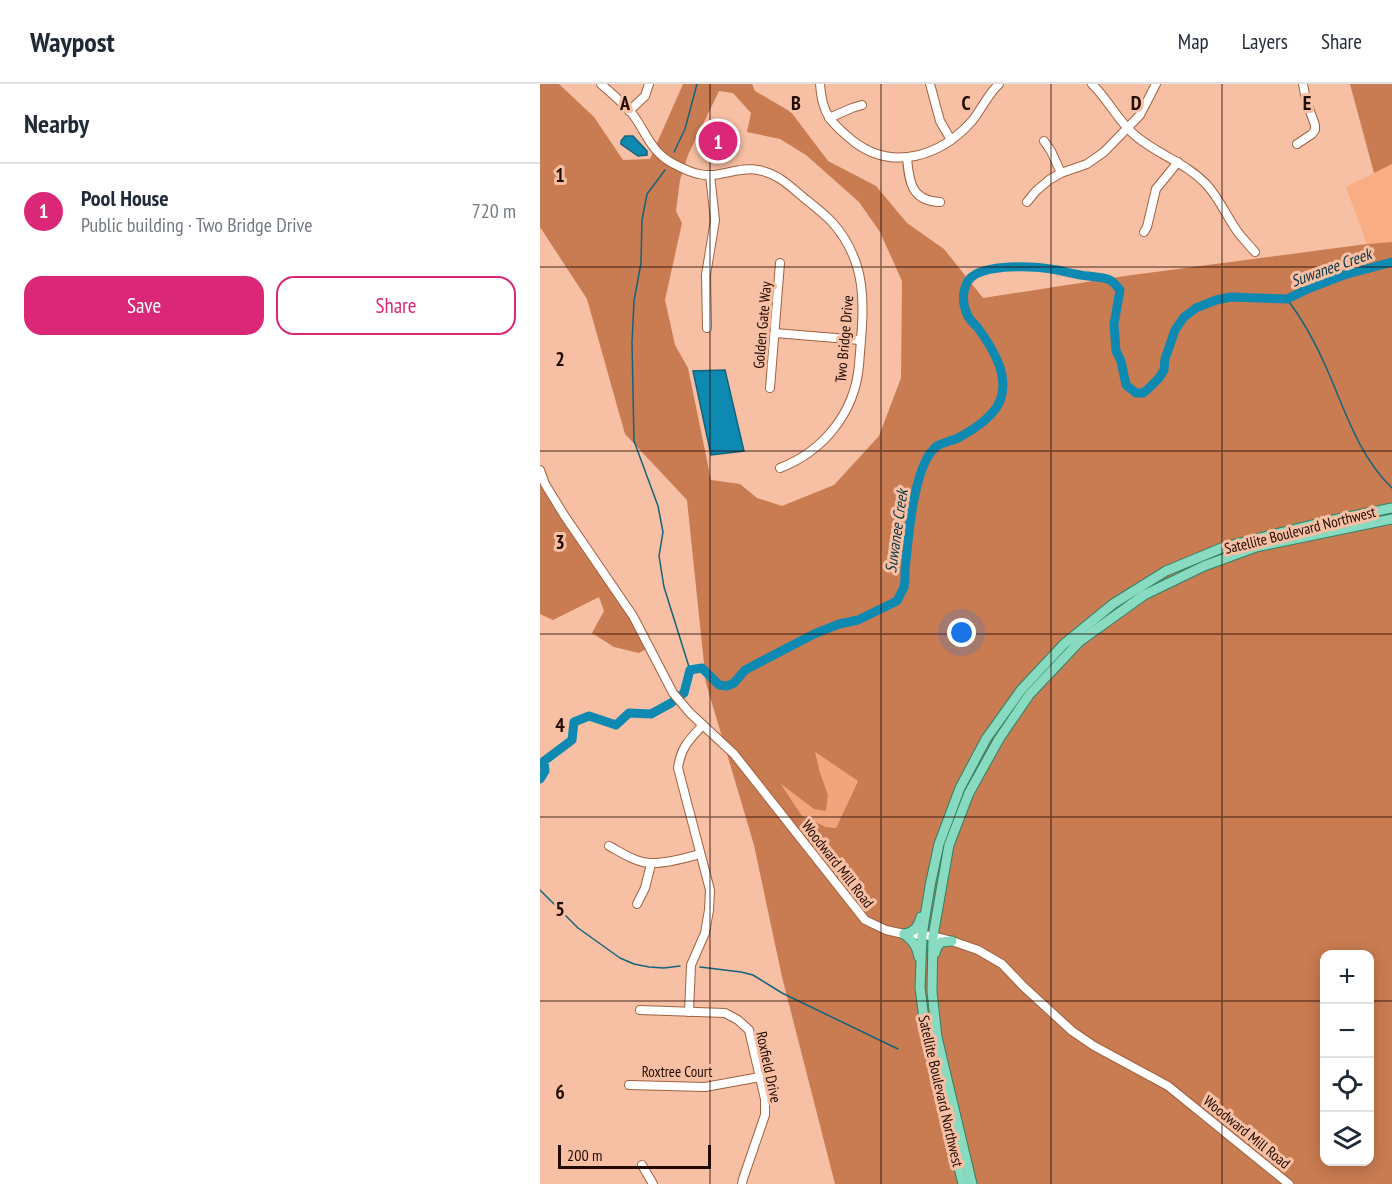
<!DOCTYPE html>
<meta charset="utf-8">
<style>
:root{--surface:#fff;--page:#f6f6f7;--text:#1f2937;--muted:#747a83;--line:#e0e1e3;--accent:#db2777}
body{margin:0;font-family:"PT Sans Narrow",sans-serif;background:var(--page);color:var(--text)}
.controls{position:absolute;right:18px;bottom:18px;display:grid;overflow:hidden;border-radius:12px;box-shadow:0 3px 15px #0003}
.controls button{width:54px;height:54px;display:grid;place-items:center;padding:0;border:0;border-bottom:2px solid var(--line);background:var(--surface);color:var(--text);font:30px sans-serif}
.scale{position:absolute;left:18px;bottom:15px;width:153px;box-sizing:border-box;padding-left:6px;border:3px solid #210a01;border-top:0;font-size:16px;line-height:21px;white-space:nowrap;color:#210a01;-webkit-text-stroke:4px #f7bfa3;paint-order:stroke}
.you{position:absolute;left:422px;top:549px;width:21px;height:21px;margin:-15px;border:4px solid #fff;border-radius:50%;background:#1a73e8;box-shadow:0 0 0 9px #1a73e833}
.badge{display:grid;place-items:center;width:39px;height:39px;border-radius:50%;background:var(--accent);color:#fff;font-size:20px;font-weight:700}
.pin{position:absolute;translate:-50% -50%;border:3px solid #fff;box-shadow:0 2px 6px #0006}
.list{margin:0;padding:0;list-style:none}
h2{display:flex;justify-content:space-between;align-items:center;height:78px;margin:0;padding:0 24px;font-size:26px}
h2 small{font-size:20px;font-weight:400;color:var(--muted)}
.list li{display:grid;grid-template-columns:39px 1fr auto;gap:18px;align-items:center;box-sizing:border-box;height:96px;padding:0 24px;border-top:2px solid var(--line)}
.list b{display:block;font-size:22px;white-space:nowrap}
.list p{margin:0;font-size:20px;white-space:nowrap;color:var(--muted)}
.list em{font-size:20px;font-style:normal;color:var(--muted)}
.actions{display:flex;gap:12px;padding:18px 24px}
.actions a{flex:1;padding:14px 0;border:2px solid var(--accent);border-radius:18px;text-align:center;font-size:21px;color:var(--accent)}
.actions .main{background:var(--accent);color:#fff}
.icon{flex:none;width:33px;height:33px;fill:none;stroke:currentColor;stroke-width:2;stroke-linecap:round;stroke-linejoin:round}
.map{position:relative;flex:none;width:852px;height:1100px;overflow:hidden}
header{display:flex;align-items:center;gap:36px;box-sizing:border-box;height:84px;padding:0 30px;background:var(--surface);border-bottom:2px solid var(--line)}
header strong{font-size:28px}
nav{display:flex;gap:33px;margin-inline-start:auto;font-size:21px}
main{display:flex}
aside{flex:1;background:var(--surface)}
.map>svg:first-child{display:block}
.built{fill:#f8ad85}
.green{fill:#f2a57c}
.forest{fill:#c97b51;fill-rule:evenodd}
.water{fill:#0e89b1;stroke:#14637c;stroke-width:1.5}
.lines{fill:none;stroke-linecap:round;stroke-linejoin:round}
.stream{stroke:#14637c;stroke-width:1.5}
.river{stroke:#0e89b1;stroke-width:9}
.minor-casing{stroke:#a06240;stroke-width:10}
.major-casing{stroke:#308263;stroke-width:11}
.minor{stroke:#fff;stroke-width:8}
.major{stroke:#88dac1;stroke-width:9}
.grid{fill:none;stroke:#210a01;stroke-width:1.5;stroke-opacity:0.55}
.labels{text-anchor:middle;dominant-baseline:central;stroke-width:6;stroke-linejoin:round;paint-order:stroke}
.street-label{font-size:15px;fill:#210a01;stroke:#f7bfa3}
.water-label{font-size:16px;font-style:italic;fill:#053547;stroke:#f7bfa3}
.grid-label{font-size:20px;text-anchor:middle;font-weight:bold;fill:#210a01;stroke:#f7bfa3;stroke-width:6;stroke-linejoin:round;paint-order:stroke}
</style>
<header>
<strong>Waypost</strong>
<nav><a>Map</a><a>Layers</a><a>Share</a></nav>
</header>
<main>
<aside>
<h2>Nearby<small></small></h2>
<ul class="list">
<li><span class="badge">1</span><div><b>Pool House</b><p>Public building · Two Bridge Drive</p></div><em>720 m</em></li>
</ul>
<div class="actions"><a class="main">Save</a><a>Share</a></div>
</aside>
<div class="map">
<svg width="852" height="1100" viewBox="0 0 852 1100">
<rect width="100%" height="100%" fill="#f7bfa3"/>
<polygon class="built" points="852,80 852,158 827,160 806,103"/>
<polygon class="green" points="274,668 318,696 296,744 286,743 262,732 240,698 274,725 286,727 288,711"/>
<g class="forest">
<path d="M0,0H19L54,33L83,76L110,75L143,0H212L215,7L251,28L288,77L336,102L367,139L404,165L443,214L585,192L827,160L852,158V1100H295L242,893L214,761L166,599L147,416L85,350L47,215L0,143ZM179,7L193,9L211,29L207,48L240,55L266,71L319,118L340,148L362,197L361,294L339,352L294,401L242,422L217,414L200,400L171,396L148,284L135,261L125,216L142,139L136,127L140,96L148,71ZM275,668L318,697L296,744L286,743L262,732L241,700L274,725L286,727L288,711L280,688ZM784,870H830V1078H784Z"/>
<polygon points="810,0 852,0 852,80 834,89"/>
<polygon points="0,394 78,514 108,564 99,569 74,563 52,549 64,527 59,513 13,536 0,530"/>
</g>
<g class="water">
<polygon points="85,52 93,52 107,67 107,71 98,72 81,60 81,57"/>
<polygon points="185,286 204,367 171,371 153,287"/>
</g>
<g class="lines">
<g class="stream">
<polyline points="134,68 145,45 157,0"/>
<polyline points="125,86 107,110 102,136 101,179 94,217 92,259 94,357 118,422 123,448 119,472 124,503 150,586"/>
<path d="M747,215C763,236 776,260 786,283C805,326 818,371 852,404"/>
<polyline points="0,806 38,844 80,874 94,880 109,883 124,884 140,882"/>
<polyline points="160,883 201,888 213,891 242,909 358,965"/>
</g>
<path class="river" d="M0,695L5,687L4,677L32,656L34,638L49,632L76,641L89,629L111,630L131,619L144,609L150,586L162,584L179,601L187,602L194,599L205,586L274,550L299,540L318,536L357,517L364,503L365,496V487C368,458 373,379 397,362C404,358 411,357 418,354C433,346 451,335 459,319C471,293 453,265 438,244C434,239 429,236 427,230C421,217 422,197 436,190C456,180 496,182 517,186C527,188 538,191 548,192C555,193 564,193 570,196C574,198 577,203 580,206L574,240L576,267L581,277L586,301L596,309H603L608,305L619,294L624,286L625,275L635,246L644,233L656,224L676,216L691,213L747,215L770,204L804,191L852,178"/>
<g class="minor-casing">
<g id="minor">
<path d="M61,0C71,9 82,18 91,28C106,47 110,68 134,80C142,84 151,89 159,90C179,95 198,82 218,86C237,89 250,102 264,114C274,122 283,129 292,138C331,182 323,228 319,281C315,328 284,367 240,384"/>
<path d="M280,0C282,30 290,38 313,57C353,88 401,72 432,37C442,25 447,11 459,0"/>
<polyline points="390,0 400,37 411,56"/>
<path d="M552,0C569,16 578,38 597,53C619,71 646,79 666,100C679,114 686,131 697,147C702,154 709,161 715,168"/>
<polyline points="89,27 105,12 109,0"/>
<polyline points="289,34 312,24 322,21"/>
<polyline points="504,57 511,67 521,89"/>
<polyline points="757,60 772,50 775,46 775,41 766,16 763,0"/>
<path d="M367,74C369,97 371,117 400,118"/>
<polyline points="487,118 496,107 509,96 521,89 547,80 564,68 600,31 616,0"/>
<polyline points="604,148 607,143 616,105 638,78"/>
<polyline points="167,244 166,191 175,136 170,91"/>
<polyline points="235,249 320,256"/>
<polyline points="230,304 240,179"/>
<polyline points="0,386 5,400 24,431 93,532 133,609 150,629 194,670 325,836 346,846 364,850 393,852 412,857 438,866 462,880 484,903 532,947 554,962 628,1002 749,1100"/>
<path d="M69,762C82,769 98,780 113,779C129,779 145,774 160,770"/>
<polyline points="97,820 105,804 111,780"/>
<polyline points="100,926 185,929 198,936 209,946 225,1015 225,1031 203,1095 202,1100"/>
<path d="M149,928L151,881L165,849L169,826L170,806L138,684C141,663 149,656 163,641"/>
<polyline points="89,1001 165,1003 220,993"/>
<polyline points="102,1081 113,1100"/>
</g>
</g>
<g class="major-casing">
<g id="major">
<path d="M364,850C375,848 378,843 381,833"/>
<path d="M364,850C373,857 377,862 379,873"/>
<polyline points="395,869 397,863 401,858 412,857"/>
<polyline points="423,1100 386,950 380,904 382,851 390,802 399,760 420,704 446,655 481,606 524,560 573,520 626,487 684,463 788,437 852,424"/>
<polyline points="432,1100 397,953 392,908 393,852 409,761 429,709 459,655 489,611 540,557 604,511 664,482 716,463 852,435"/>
</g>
</g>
<use href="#minor" class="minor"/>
<use href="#major" class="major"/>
</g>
<path class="grid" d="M170,0V1100M341,0V1100M511,0V1100M682,0V1100M0,183H852M0,367H852M0,550H852M0,733H852M0,917H784M830,917H852"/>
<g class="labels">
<g class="street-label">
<text transform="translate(222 241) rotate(-85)">Golden Gate Way</text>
<text transform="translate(304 255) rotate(-85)">Two Bridge Drive</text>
<text transform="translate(760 446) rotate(-14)">Satellite Boulevard Northwest</text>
<text transform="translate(298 780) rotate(52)">Woodward Mill Road</text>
<text transform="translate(229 983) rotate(78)">Roxfield Drive</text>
<text x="137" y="987">Roxtree Court</text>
<text transform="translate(401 1007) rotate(77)">Satellite Boulevard Northwest</text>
<text transform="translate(707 1048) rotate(39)">Woodward Mill Road</text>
</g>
<g class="water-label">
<text transform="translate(791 183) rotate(-20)">Suwanee Creek</text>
<text transform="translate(356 447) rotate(-82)">Suwanee Creek</text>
</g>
</g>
<g class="grid-label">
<text x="85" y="26">A</text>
<text x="256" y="26">B</text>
<text x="426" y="26">C</text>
<text x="596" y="26">D</text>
<text x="767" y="26">E</text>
<text x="20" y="98">1</text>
<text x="20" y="282">2</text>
<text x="20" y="465">3</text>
<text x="20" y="648">4</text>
<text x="20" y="832">5</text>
<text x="20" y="1015">6</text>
</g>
</svg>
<div class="controls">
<button>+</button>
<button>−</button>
<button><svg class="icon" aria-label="locate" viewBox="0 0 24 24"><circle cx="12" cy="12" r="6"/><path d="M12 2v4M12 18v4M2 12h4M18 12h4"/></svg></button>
<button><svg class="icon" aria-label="layers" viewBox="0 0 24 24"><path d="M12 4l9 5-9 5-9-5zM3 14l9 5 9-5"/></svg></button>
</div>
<div class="scale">200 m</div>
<div class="you"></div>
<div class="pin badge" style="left:178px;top:57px">1</div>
</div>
</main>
